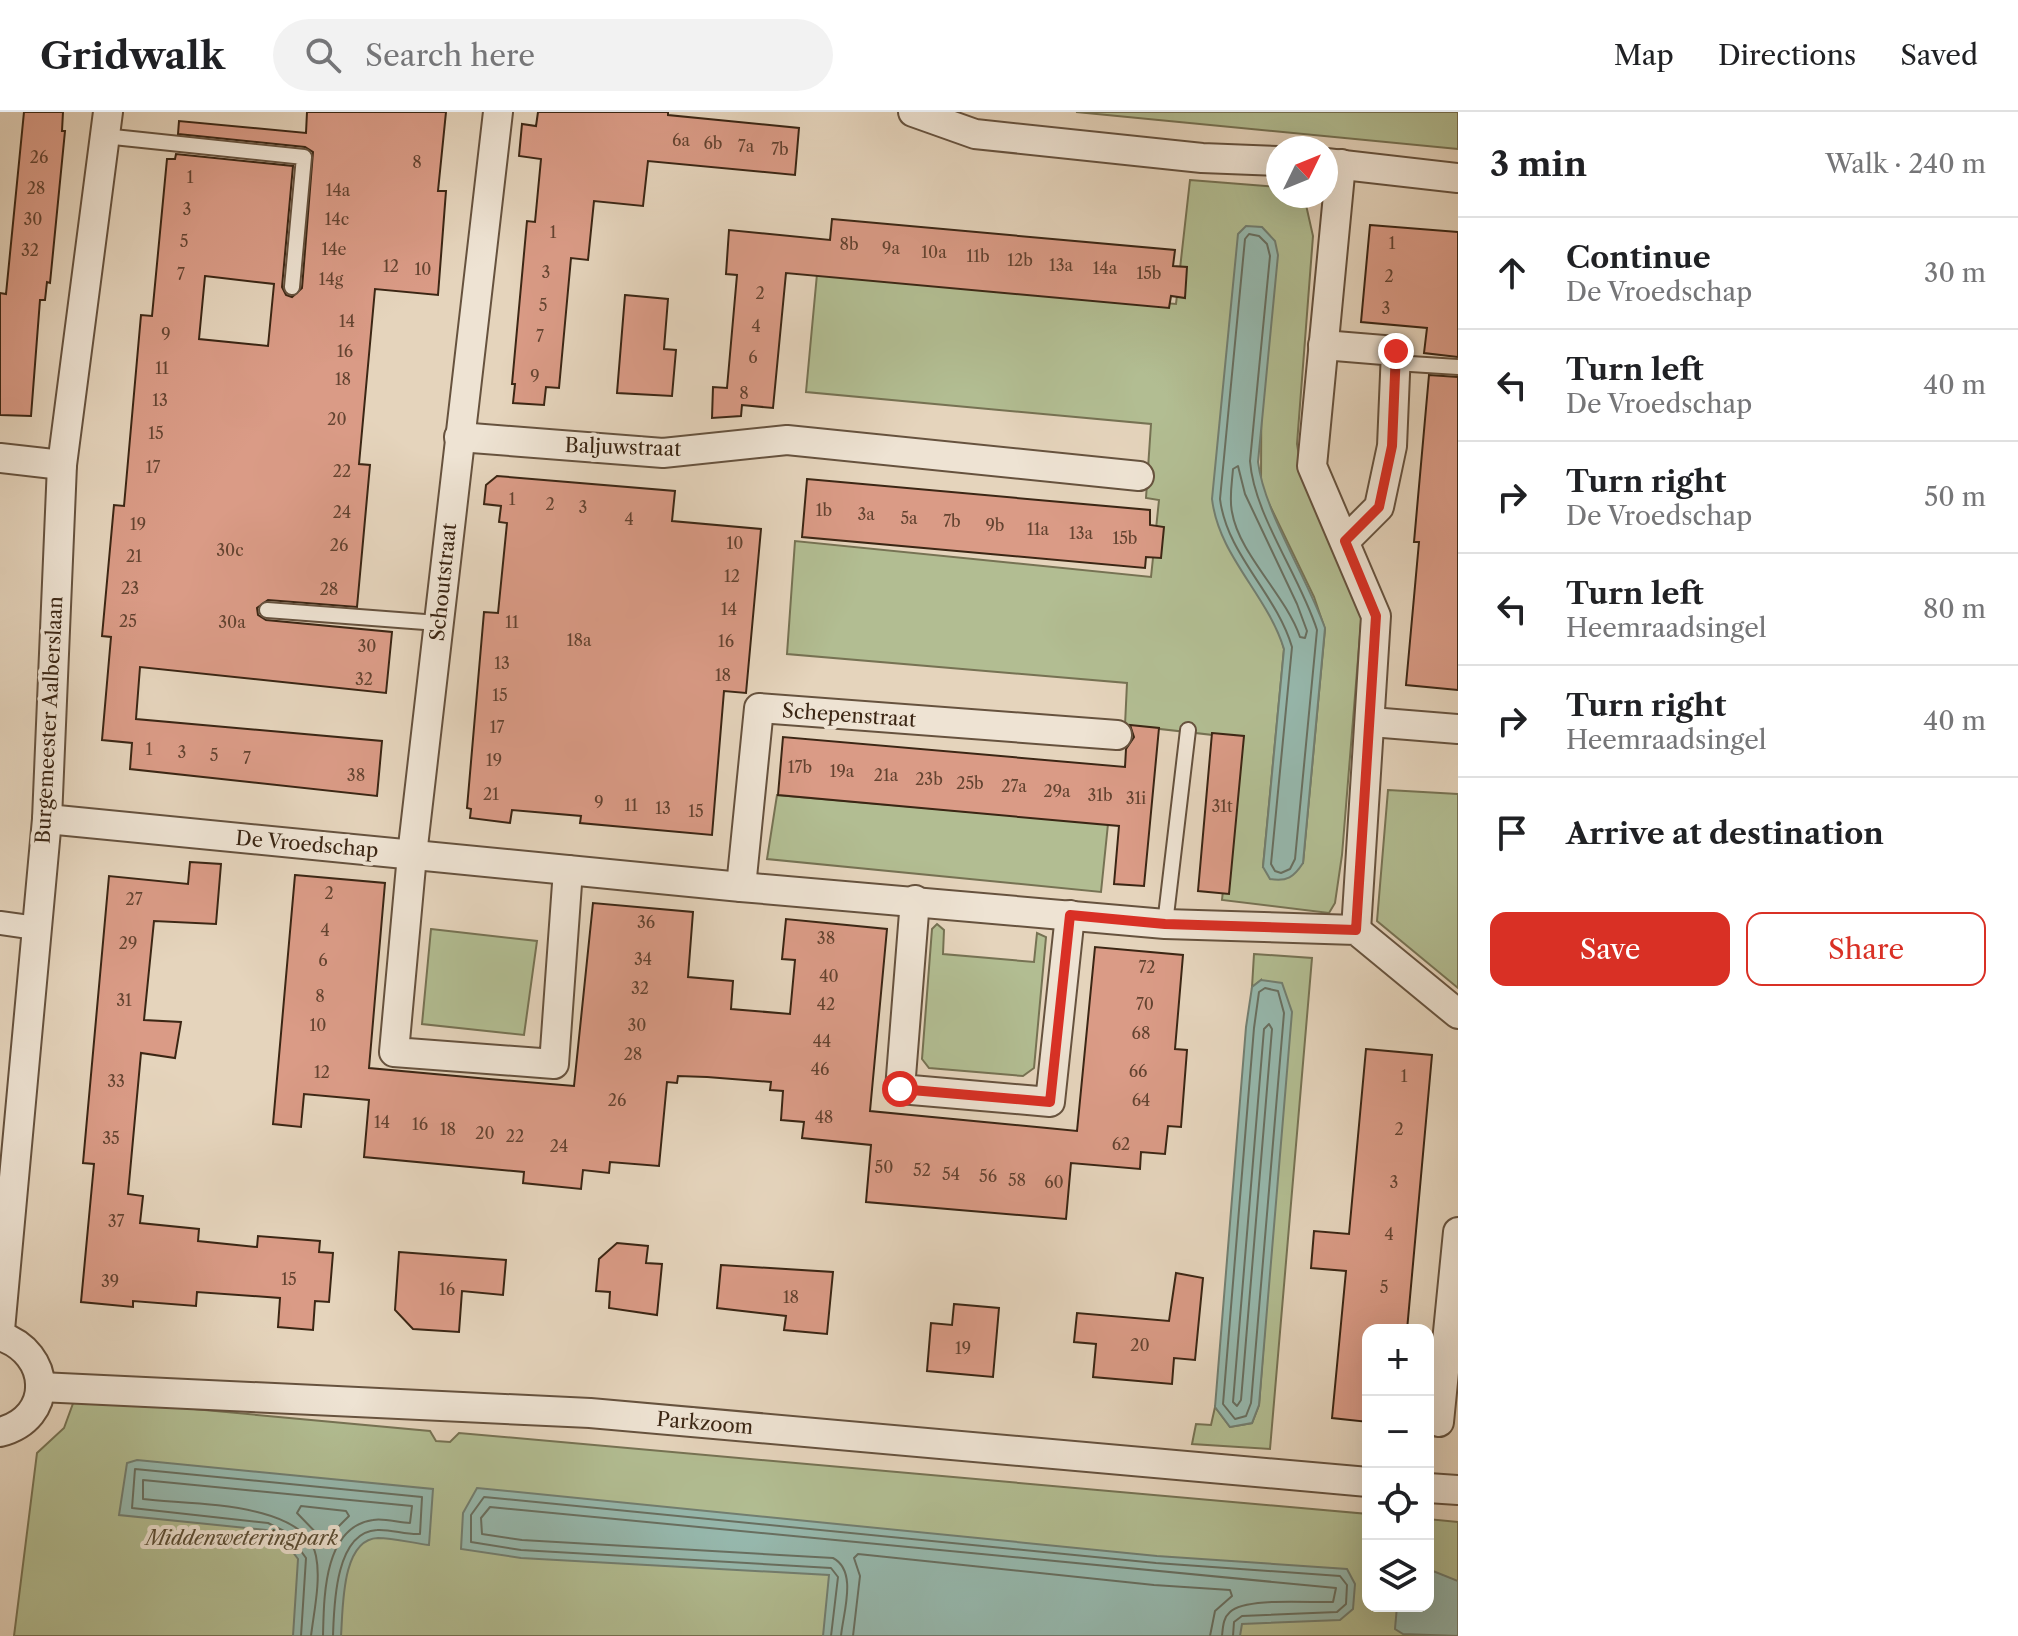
<!DOCTYPE html>
<meta charset="utf-8">
<style>
:root{--surface:#fff;--page:#f2f2f2;--text:#202124;--muted:#757577;--line:#e0e0e0;--accent:#d93025}
body{margin:0;font-family:"Libre Caslon Text",serif;background:var(--page);color:var(--text)}
.controls{position:absolute;right:24px;bottom:24px;display:grid;overflow:hidden;border-radius:16px;box-shadow:0 8px 32px #0002}
.controls button{width:72px;height:72px;display:grid;place-items:center;padding:0;border:0;border-bottom:2px solid var(--line);background:var(--surface);color:var(--text);font:40px sans-serif}
.compass{position:absolute;left:1266px;top:24px;width:72px;height:72px;border-radius:50%;background:var(--surface);box-shadow:0 8px 32px #0002;rotate:47deg}
.stop{position:absolute;width:24px;height:24px;margin:-18px;border:6px solid #d93025;border-radius:50%;background:#fff}
.stop.end{background:#d93025;border-color:#fff;box-shadow:0 2px 8px #0008}
.list{margin:0;padding:0;list-style:none}
h2{display:flex;justify-content:space-between;align-items:center;height:104px;margin:0;padding:0 32px;font-size:34px}
h2 small{font-size:26px;font-weight:400;color:var(--muted)}
.list li{display:grid;grid-template-columns:52px 1fr auto;gap:24px;align-items:center;box-sizing:border-box;height:112px;padding:0 32px;border-top:2px solid var(--line)}
.list b{display:block;font-size:30px;white-space:nowrap}
.list p{margin:0;font-size:26px;white-space:nowrap;color:var(--muted)}
.list em{font-size:26px;font-style:normal;color:var(--muted)}
.actions{display:flex;gap:16px;padding:24px 32px}
.actions a{flex:1;padding:18px 0;border:2px solid var(--accent);border-radius:16px;text-align:center;font-size:28px;color:var(--accent)}
.actions .main{background:var(--accent);color:#fff}
.icon{flex:none;width:44px;height:44px;fill:none;stroke:currentColor;stroke-width:2;stroke-linecap:round;stroke-linejoin:round}
.map{position:relative;flex:none;width:1458px;height:1524px;overflow:hidden}
header{display:flex;align-items:center;gap:48px;box-sizing:border-box;height:112px;padding:0 40px;background:var(--surface);border-bottom:2px solid var(--line)}
header strong{font-size:38px}
nav{display:flex;gap:44px;margin-inline-start:auto;font-size:28px}
.search{width:560px;height:72px;background:var(--page);display:flex;align-items:center;gap:20px;box-sizing:border-box;padding:0 28px;border-radius:44px;color:var(--muted);font-size:30px}
main{display:flex}
aside{flex:1;background:var(--surface)}
.map>svg:first-child{display:block}
.green{fill:#b2bd92;stroke:#767253;stroke-width:2;fill-rule:evenodd}
.water{fill:#96b8ad;stroke:#727e70;stroke-width:2}
.lines{fill:none;stroke-linecap:round;stroke-linejoin:round}
.shore{stroke:#686f60;stroke-width:2}
.building{fill:#da9b86;stroke:#3b2614;stroke-width:2;fill-rule:evenodd}
.service-casing{stroke:#66523e;stroke-width:18}
.pedestrian-casing{stroke:#66523e;stroke-width:26}
.minor-casing{stroke:#66523e;stroke-width:32}
.service{stroke:#eee3d3;stroke-width:14}
.pedestrian{stroke:#eee3d3;stroke-width:22}
.minor{stroke:#eee3d3;stroke-width:28}
.route{stroke:#d93025;stroke-width:10}
.labels{text-anchor:middle;dominant-baseline:central;stroke-width:8;stroke-linejoin:round;paint-order:stroke}
.number-label{font-size:16px;fill:#634330}
.street-label{font-size:20px;fill:#3b2614;stroke:#eee3d3}
.park-label{font-size:20px;font-style:italic;fill:#594c34;stroke:#eee3d3}
</style>
<header>
<strong>Gridwalk</strong>
<div class="search"><svg class="icon" aria-label="search" viewBox="0 0 24 24"><circle cx="10" cy="10" r="6"/><path d="M15 15l6 6"/></svg>Search here</div>
<nav><a>Map</a><a>Directions</a><a>Saved</a></nav>
</header>
<main>
<div class="map">
<svg width="1458" height="1524" viewBox="0 0 1458 1524">
<rect width="100%" height="100%" fill="#e5d4bc"/>
<filter id="stains"><feTurbulence type="fractalNoise" baseFrequency=".0025" numOctaves="4"/><feColorMatrix values="0 0 0 0 .2 0 0 0 0 .09 0 0 0 0 .02 0 0 0 .5 -.17"/></filter>
<radialGradient id="worn" r=".72"><stop offset=".6" stop-color="#630" stop-opacity="0"/><stop offset="1" stop-color="#630" stop-opacity=".3"/></radialGradient>
<g class="green">
<polygon points="1076,0 1458,0 1458,37"/>
<path d="M1190,68L1278,75V84H1304L1313,124L1297,332L1302,362L1362,498L1342,743L1335,791L1329,801L1222,788L1239,626L1125,613L1127,571L787,542L795,429L1151,465L1159,388L1146,386L1151,312L806,280L817,162L1176,192ZM1262,115L1261,375L1314,485L1325,517L1303,751L1263,755L1284,537L1278,516L1256,480Z"/>
<polygon points="1388,678 1458,682 1458,876 1377,809"/>
<polygon points="777,683 1108,712 1101,780 767,747"/>
<polygon points="937,812 944,818 943,842 1034,850 1037,821 1046,825 1034,956 1023,964 929,956 922,947 932,817"/>
<polygon points="431,817 537,829 524,923 422,912"/>
<polygon points="1254,842 1312,846 1270,1337 1192,1332 1196,1312 1211,1313 1215,1295 1230,1315 1252,1311 1259,1293 1265,1214 1261,868 1252,875"/>
<polygon points="75,1286 430,1319 436,1329 450,1330 459,1321 1368,1402 1368,1494 1428,1494 1428,1407 1458,1410 1458,1524 14,1524 37,1341 64,1316"/>
</g>
<g class="water">
<path d="M1246,114L1262,115L1275,129L1278,143L1258,350C1264,399 1307,466 1325,516L1303,751C1294,765 1287,770 1270,767L1263,755L1284,537C1267,482 1219,445 1212,387L1238,122Z"/>
<polygon points="1261,868 1282,871 1292,900 1259,1293 1252,1311 1230,1315 1215,1295 1246,915 1252,875"/>
<path d="M137,1348L433,1377L429,1433C412,1431 394,1426 378,1426C341,1427 343,1498 341,1524H293L298,1447L283,1427L266,1418L119,1403L127,1351Z"/>
<polygon points="477,1376 1157,1444 1347,1457 1355,1472 1353,1497 1340,1508 1242,1512 1240,1524 823,1524 829,1463 521,1446 461,1437 463,1401"/>
<polygon points="1428,1457 1458,1469 1458,1524 1403,1522 1395,1517 1397,1494 1428,1494"/>
</g>
<g class="lines">
<g class="shore">
<path d="M1249,122L1259,124L1267,132L1270,144L1250,349C1254,403 1300,464 1317,518L1295,747L1290,757L1281,761L1275,759L1271,752L1292,535C1276,481 1227,443 1220,387L1245,127Z"/>
<path d="M1238,354L1245,382L1297,492L1307,519L1305,526L1300,525C1285,482 1239,442 1232,400C1229,386 1232,371 1233,357Z"/>
<polygon points="1265,876 1278,879 1284,901 1251,1291 1246,1304 1235,1307 1223,1292 1254,916 1259,880"/>
<polygon points="1269,912 1272,917 1241,1288 1237,1294 1233,1290 1264,917"/>
<polygon points="301,1394 346,1399 349,1404 324,1429 297,1401"/>
<path d="M301,1524L306,1446L288,1421L268,1411L132,1396L135,1357L422,1385L420,1422C406,1423 391,1417 377,1418C335,1420 334,1494 333,1524"/>
<path d="M311,1524C314,1499 321,1468 316,1444C305,1388 187,1393 143,1387V1368L412,1394L410,1411C399,1411 385,1406 373,1408C323,1415 324,1487 323,1524"/>
<polyline points="831,1524 838,1465 831,1456 521,1438 471,1430 471,1403 484,1385 1156,1451 1340,1464 1347,1473 1346,1492 1337,1500 1242,1504 1234,1510 1233,1524"/>
<path d="M841,1524C843,1501 858,1459 833,1446L522,1428L482,1422L481,1406L490,1395L1336,1476L1333,1490C1311,1491 1245,1485 1230,1500C1223,1506 1223,1515 1222,1524"/>
<polyline points="853,1524 860,1464 854,1446 858,1442 1154,1473 1230,1478 1232,1484 1215,1499 1210,1524"/>
</g>
</g>
<g class="building">
<polygon points="24,0 63,0 62,19 65,19 50,171 47,170 45,188 40,188 31,304 0,303 0,181 6,182"/>
<path d="M307,0H446L438,79H446L438,183L375,177L359,352L370,353L357,495L268,488L257,496L258,503L266,508L392,520L386,581L140,555L136,607L382,629L377,684L130,657L132,631L102,628L111,525L102,524L114,393L124,394L141,203L152,204L167,47H175L176,42L293,54L282,175L286,183L292,185L302,176L313,40L305,35L178,22L179,9L306,21ZM205,164L274,172L268,234L199,227Z"/>
<polygon points="538,0 668,0 668,3 799,16 795,63 648,49 643,94 594,89 588,148 571,146 559,276 546,275 544,293 513,291 515,272 512,272 527,109 535,110 541,47 519,44 522,12 536,14"/>
<polygon points="832,107 1175,138 1173,154 1187,155 1185,186 1171,184 1169,196 786,161 773,296 742,293 741,304 712,306 713,275 727,276 737,163 726,162 729,118 830,128"/>
<polygon points="1370,113 1458,120 1458,245 1424,241 1427,216 1361,210"/>
<polygon points="625,183 668,187 664,237 676,238 672,284 617,281"/>
<polygon points="1429,263 1458,265 1458,578 1406,573 1419,430 1414,430"/>
<polygon points="497,364 675,379 672,409 761,417 746,581 724,579 712,723 580,711 581,704 512,698 510,711 470,706 471,697 467,696 484,500 498,501 507,411 499,410 501,394 484,392 486,373"/>
<polygon points="807,367 1150,398 1150,413 1164,415 1161,446 1146,445 1145,456 802,425"/>
<polygon points="1130,613 1159,616 1144,774 1114,772 1119,714 778,683 783,625 1125,655 1126,637 1134,625"/>
<polygon points="1212,621 1244,624 1229,782 1198,779"/>
<polygon points="190,750 221,752 216,812 154,809 144,908 181,910 175,946 141,941 128,1082 143,1084 140,1111 199,1117 198,1129 257,1135 258,1124 320,1129 319,1140 333,1141 329,1190 315,1189 313,1218 278,1215 280,1186 197,1180 196,1194 133,1189 133,1195 81,1190 94,1052 83,1051 109,764 188,772"/>
<polygon points="295,763 385,771 369,956 489,967 574,974 593,791 693,800 688,865 733,869 731,897 790,902 795,848 782,847 786,807 887,817 870,999 1047,1016 1077,1019 1095,835 1183,843 1175,937 1187,938 1181,1015 1168,1014 1165,1042 1141,1040 1140,1057 1071,1051 1066,1107 866,1090 871,1033 802,1026 804,1010 781,1008 783,979 770,978 771,970 707,965 678,964 677,971 667,970 659,1054 610,1050 609,1061 583,1058 581,1077 523,1071 524,1060 364,1045 369,988 304,982 301,1015 273,1012"/>
<polygon points="1366,937 1432,943 1407,1218 1368,1218 1368,1310 1332,1306 1346,1159 1311,1156 1314,1119 1349,1122"/>
<polygon points="617,1131 648,1134 646,1151 662,1152 657,1203 609,1196 610,1180 596,1179 599,1147"/>
<polygon points="399,1140 506,1148 503,1183 462,1179 459,1220 413,1217 395,1198"/>
<polygon points="721,1153 833,1160 827,1222 784,1218 786,1204 717,1196"/>
<polygon points="1176,1161 1203,1166 1195,1248 1174,1246 1172,1272 1093,1265 1096,1232 1074,1230 1077,1201 1169,1209"/>
<polygon points="954,1192 999,1196 993,1265 927,1259 931,1211 952,1213"/>
</g>
<g class="lines">
<g class="service-casing">
<g id="service">
<polyline points="104,24 304,45 292,175"/>
<polyline points="1395,251 1458,255"/>
<polyline points="267,498 438,511"/>
<polyline points="1165,812 1188,618"/>
</g>
</g>
<g class="pedestrian-casing">
<polyline id="pedestrian" points="0,811 36,816"/>
</g>
<g class="minor-casing">
<g id="minor">
<polyline points="498,0 412,743 394,940 554,952 568,758"/>
<polyline points="913,0 975,22 1202,46 1278,49"/>
<polyline points="1326,51 1458,66"/>
<polyline points="1341,52 1312,354 1376,504 1356,818"/>
<polyline points="1323,233 1396,239 1392,334 1379,395 1345,429"/>
<polyline points="459,325 663,341 787,328 1139,364"/>
<polyline points="0,346 62,353"/>
<polyline points="1371,610 1458,617"/>
<polyline points="47,707 741,775 1165,812 1356,818 1458,902"/>
<polyline points="741,775 759,596 1117,623"/>
<polyline points="915,788 900,977 1050,990 1070,803"/>
<polyline points="0,1218 47,707 62,353 108,0"/>
<path d="M0,1224C52,1241 55,1306 0,1320"/>
<polyline points="40,1275 590,1301 1368,1370"/>
<polyline points="1439,1310 1458,1120"/>
<polyline points="1428,1376 1458,1378"/>
</g>
</g>
<use href="#service" class="service"/>
<use href="#pedestrian" class="pedestrian"/>
<use href="#minor" class="minor"/>
</g>
<g class="lines">
<polyline class="route" points="900,977 1050,990 1070,803 1165,812 1356,818 1376,504 1345,429 1379,395 1392,334 1396,239"/>
</g>
<g class="labels">
<g class="number-label">
<text x="681" y="28">6a</text>
<text x="713" y="31">6b</text>
<text x="746" y="34">7a</text>
<text x="780" y="37">7b</text>
<text x="39" y="45">26</text>
<text x="417" y="50">8</text>
<text x="190" y="65">1</text>
<text x="36" y="76">28</text>
<text x="338" y="78">14a</text>
<text x="187" y="97">3</text>
<text x="33" y="107">30</text>
<text x="337" y="107">14c</text>
<text x="553" y="120">1</text>
<text x="184" y="129">5</text>
<text x="1392" y="131">1</text>
<text x="849" y="132">8b</text>
<text x="891" y="136">9a</text>
<text x="334" y="137">14e</text>
<text x="30" y="138">32</text>
<text x="934" y="140">10a</text>
<text x="978" y="144">11b</text>
<text x="1020" y="148">12b</text>
<text x="1061" y="153">13a</text>
<text x="391" y="154">12</text>
<text x="1105" y="156">14a</text>
<text x="423" y="157">10</text>
<text x="546" y="160">3</text>
<text x="1149" y="161">15b</text>
<text x="181" y="162">7</text>
<text x="1389" y="164">2</text>
<text x="331" y="167">14g</text>
<text x="760" y="181">2</text>
<text x="543" y="193">5</text>
<text x="1386" y="196">3</text>
<text x="347" y="209">14</text>
<text x="756" y="214">4</text>
<text x="166" y="222">9</text>
<text x="540" y="224">7</text>
<text x="345" y="239">16</text>
<text x="753" y="245">6</text>
<text x="162" y="256">11</text>
<text x="535" y="264">9</text>
<text x="343" y="267">18</text>
<text x="744" y="281">8</text>
<text x="160" y="288">13</text>
<text x="337" y="307">20</text>
<text x="156" y="321">15</text>
<text x="153" y="355">17</text>
<text x="342" y="359">22</text>
<text x="512" y="387">1</text>
<text x="550" y="392">2</text>
<text x="583" y="395">3</text>
<text x="824" y="398">1b</text>
<text x="342" y="400">24</text>
<text x="866" y="402">3a</text>
<text x="909" y="406">5a</text>
<text x="629" y="407">4</text>
<text x="952" y="409">7b</text>
<text x="138" y="412">19</text>
<text x="995" y="413">9b</text>
<text x="1038" y="417">11a</text>
<text x="1081" y="421">13a</text>
<text x="1125" y="426">15b</text>
<text x="735" y="431">10</text>
<text x="339" y="433">26</text>
<text x="230" y="438">30c</text>
<text x="134" y="444">21</text>
<text x="732" y="464">12</text>
<text x="130" y="476">23</text>
<text x="329" y="477">28</text>
<text x="729" y="497">14</text>
<text x="128" y="509">25</text>
<text x="232" y="510">30a</text>
<text x="512" y="510">11</text>
<text x="579" y="528">18a</text>
<text x="726" y="529">16</text>
<text x="367" y="534">30</text>
<text x="502" y="551">13</text>
<text x="723" y="563">18</text>
<text x="364" y="567">32</text>
<text x="500" y="583">15</text>
<text x="497" y="615">17</text>
<text x="149" y="637">1</text>
<text x="182" y="640">3</text>
<text x="214" y="643">5</text>
<text x="247" y="646">7</text>
<text x="494" y="648">19</text>
<text x="800" y="655">17b</text>
<text x="842" y="659">19a</text>
<text x="356" y="663">38</text>
<text x="886" y="663">21a</text>
<text x="929" y="667">23b</text>
<text x="970" y="671">25b</text>
<text x="1014" y="674">27a</text>
<text x="1057" y="679">29a</text>
<text x="491" y="682">21</text>
<text x="1100" y="683">31b</text>
<text x="1136" y="686">31i</text>
<text x="599" y="690">9</text>
<text x="631" y="693">11</text>
<text x="1222" y="694">31t</text>
<text x="663" y="696">13</text>
<text x="696" y="699">15</text>
<text x="329" y="781">2</text>
<text x="134" y="787">27</text>
<text x="646" y="810">36</text>
<text x="325" y="818">4</text>
<text x="826" y="826">38</text>
<text x="128" y="831">29</text>
<text x="643" y="847">34</text>
<text x="323" y="848">6</text>
<text x="1147" y="855">72</text>
<text x="829" y="864">40</text>
<text x="640" y="876">32</text>
<text x="320" y="884">8</text>
<text x="124" y="888">31</text>
<text x="826" y="892">42</text>
<text x="1145" y="892">70</text>
<text x="318" y="913">10</text>
<text x="637" y="913">30</text>
<text x="1141" y="921">68</text>
<text x="822" y="929">44</text>
<text x="633" y="942">28</text>
<text x="820" y="957">46</text>
<text x="1138" y="959">66</text>
<text x="322" y="960">12</text>
<text x="1404" y="964">1</text>
<text x="116" y="969">33</text>
<text x="617" y="988">26</text>
<text x="1141" y="988">64</text>
<text x="824" y="1005">48</text>
<text x="382" y="1010">14</text>
<text x="420" y="1012">16</text>
<text x="448" y="1017">18</text>
<text x="1399" y="1017">2</text>
<text x="485" y="1021">20</text>
<text x="515" y="1024">22</text>
<text x="111" y="1026">35</text>
<text x="1121" y="1032">62</text>
<text x="559" y="1034">24</text>
<text x="884" y="1055">50</text>
<text x="922" y="1058">52</text>
<text x="951" y="1062">54</text>
<text x="988" y="1064">56</text>
<text x="1017" y="1068">58</text>
<text x="1054" y="1070">60</text>
<text x="1394" y="1070">3</text>
<text x="116" y="1109">37</text>
<text x="1389" y="1122">4</text>
<text x="289" y="1167">15</text>
<text x="110" y="1169">39</text>
<text x="1384" y="1175">5</text>
<text x="447" y="1177">16</text>
<text x="791" y="1185">18</text>
<text x="1140" y="1233">20</text>
<text x="963" y="1236">19</text>
</g>
<g class="street-label">
<text transform="translate(623 335) rotate(2)">Baljuwstraat</text>
<text transform="translate(443 470) rotate(-84)">Schoutstraat</text>
<text transform="translate(849 603) rotate(4)">Schepenstraat</text>
<text transform="translate(49 608) rotate(-87)">Burgemeester Aalberslaan</text>
<text transform="translate(307 732) rotate(5)">De Vroedschap</text>
<text transform="translate(705 1311) rotate(5)">Parkzoom</text>
</g>
<g class="park-label">
<text x="242" y="1426">Middenweteringpark</text>
</g>
</g>
<rect width="100%" height="100%" filter="url(#stains)"/>
<rect width="100%" height="100%" fill="url(#worn)"/>
</svg>
<div class="controls">
<button>+</button>
<button>−</button>
<button><svg class="icon" aria-label="locate" viewBox="0 0 24 24"><circle cx="12" cy="12" r="6"/><path d="M12 2v4M12 18v4M2 12h4M18 12h4"/></svg></button>
<button><svg class="icon" aria-label="layers" viewBox="0 0 24 24"><path d="M12 4l9 5-9 5-9-5zM3 14l9 5 9-5"/></svg></button>
</div>
<svg class="compass" viewBox="-18 -18 36 36"><path d="M0-13l5 13h-10z" fill="#e53935"/><path d="M0 13l5-13h-10z" fill="#757577"/></svg>
<div class="stop" style="left:900px;top:977px"></div>
<div class="stop end" style="left:1396px;top:239px"></div>
</div>
<aside>
<h2>3 min<small>Walk · 240 m</small></h2>
<ul class="list">
<li><svg class="icon" aria-label="ahead" viewBox="0 0 24 24"><path d="M12 20V5M6 11l6-6 6 6"/></svg><div><b>Continue</b><p>De Vroedschap</p></div><em>30 m</em></li>
<li><svg class="icon" aria-label="left" viewBox="0 0 24 24"><path d="M17 20v-9H6M10 6l-5 5 5 5"/></svg><div><b>Turn left</b><p>De Vroedschap</p></div><em>40 m</em></li>
<li><svg class="icon" aria-label="right" viewBox="0 0 24 24"><path d="M7 20v-9h11M14 6l5 5-5 5"/></svg><div><b>Turn right</b><p>De Vroedschap</p></div><em>50 m</em></li>
<li><svg class="icon" aria-label="left" viewBox="0 0 24 24"><path d="M17 20v-9H6M10 6l-5 5 5 5"/></svg><div><b>Turn left</b><p>Heemraadsingel</p></div><em>80 m</em></li>
<li><svg class="icon" aria-label="right" viewBox="0 0 24 24"><path d="M7 20v-9h11M14 6l5 5-5 5"/></svg><div><b>Turn right</b><p>Heemraadsingel</p></div><em>40 m</em></li>
<li><svg class="icon" aria-label="arrive" viewBox="0 0 24 24"><path d="M6 21V4h12l-3 4 3 4H6"/></svg><div><b>Arrive at destination</b></div></li>
</ul>
<div class="actions"><a class="main">Save</a><a>Share</a></div>
</aside>
</main>
